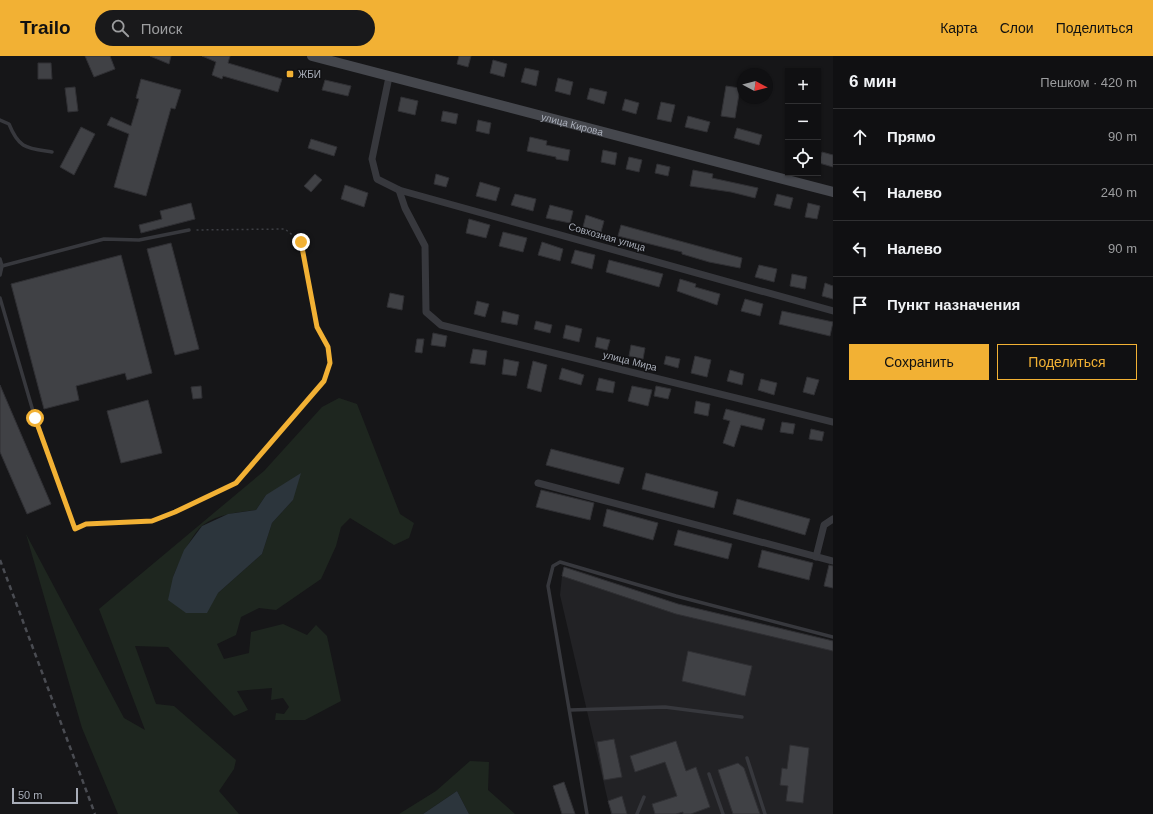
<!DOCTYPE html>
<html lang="ru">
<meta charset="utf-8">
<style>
:root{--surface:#101012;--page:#19191b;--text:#f1f3f6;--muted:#9c9d9f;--line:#303032;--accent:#f2b134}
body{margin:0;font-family:Arial,sans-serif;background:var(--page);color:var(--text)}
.controls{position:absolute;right:12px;top:12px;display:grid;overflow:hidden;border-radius:0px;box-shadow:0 1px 3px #0004}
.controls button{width:36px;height:36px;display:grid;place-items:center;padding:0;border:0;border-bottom:1px solid var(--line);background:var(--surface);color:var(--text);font:20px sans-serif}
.compass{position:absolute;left:737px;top:12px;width:36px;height:36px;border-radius:50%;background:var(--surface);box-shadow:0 1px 3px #0004;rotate:97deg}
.scale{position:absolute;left:12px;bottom:10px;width:66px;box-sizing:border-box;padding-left:4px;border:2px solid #a8adb8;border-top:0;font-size:11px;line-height:14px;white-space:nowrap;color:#a8adb8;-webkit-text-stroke:3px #111113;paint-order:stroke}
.stop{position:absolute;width:12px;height:12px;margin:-9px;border:3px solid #f2b134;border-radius:50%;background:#fff}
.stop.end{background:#f2b134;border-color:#fff;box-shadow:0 1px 4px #0008}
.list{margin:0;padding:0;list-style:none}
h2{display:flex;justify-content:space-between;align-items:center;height:52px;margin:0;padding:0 16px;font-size:17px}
h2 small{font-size:13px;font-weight:400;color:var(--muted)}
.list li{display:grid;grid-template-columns:26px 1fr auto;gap:12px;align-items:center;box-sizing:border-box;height:56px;padding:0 16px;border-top:1px solid var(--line)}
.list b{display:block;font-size:15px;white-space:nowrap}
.list em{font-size:13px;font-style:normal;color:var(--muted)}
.actions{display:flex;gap:8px;padding:12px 16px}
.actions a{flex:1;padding:9px 0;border:1px solid var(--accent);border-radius:0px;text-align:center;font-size:14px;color:var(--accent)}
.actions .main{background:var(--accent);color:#111}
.icon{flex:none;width:22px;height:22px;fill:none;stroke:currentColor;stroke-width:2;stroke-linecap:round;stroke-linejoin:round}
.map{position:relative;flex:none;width:833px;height:758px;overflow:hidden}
header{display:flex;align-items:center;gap:24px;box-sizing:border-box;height:56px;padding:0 20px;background:var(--accent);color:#111}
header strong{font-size:19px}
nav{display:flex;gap:22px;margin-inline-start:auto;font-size:14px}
.search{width:280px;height:36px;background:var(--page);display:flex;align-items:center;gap:10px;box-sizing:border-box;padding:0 14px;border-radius:22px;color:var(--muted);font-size:15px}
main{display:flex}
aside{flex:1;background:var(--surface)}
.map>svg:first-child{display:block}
.built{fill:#222225}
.green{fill:#1e261f;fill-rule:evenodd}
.water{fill:#2c353c}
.building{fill:#404145;stroke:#303034}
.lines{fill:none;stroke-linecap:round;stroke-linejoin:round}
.path{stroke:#3d3f44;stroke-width:1.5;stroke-dasharray:2 3;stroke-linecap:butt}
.lane{stroke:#37383d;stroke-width:3.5}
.street{stroke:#37383d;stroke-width:7}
.secondary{stroke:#45474d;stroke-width:10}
.rail{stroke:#4a4c52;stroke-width:2.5;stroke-dasharray:5 4;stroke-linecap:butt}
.route{stroke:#f2b134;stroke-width:5}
.poi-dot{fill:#f2b134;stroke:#111113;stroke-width:1.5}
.labels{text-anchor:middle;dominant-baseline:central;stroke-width:3;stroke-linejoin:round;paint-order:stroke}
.poi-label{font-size:10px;fill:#a8adb8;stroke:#111113;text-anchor:start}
.street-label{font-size:10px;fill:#a8adb8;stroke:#111113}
</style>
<header>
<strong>Trailo</strong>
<div class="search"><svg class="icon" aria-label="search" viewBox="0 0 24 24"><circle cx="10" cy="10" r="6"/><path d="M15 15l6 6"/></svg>Поиск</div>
<nav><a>Карта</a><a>Слои</a><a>Поделиться</a></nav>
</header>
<main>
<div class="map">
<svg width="833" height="758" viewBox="0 0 833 758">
<rect width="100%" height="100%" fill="#161618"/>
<polygon class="built" points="562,520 676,558 833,595 833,758 611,758 560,539"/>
<g class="green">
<path d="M339,342L357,348L400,458L414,467L409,482L394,489L350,462L341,471L336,490L321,523L276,554L259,552L241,561L236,579L217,588L224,603L249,597L251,576L283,568L307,579L316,569L327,580L341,645L305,664H275L276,657L284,658L289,651L283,642L271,644L272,632L237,635L248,654L234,660L168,591L135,590L156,648L174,650L236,704L234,713L219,735L239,758H118L82,672L26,478L124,662L145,674L99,553L264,415L322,351ZM266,439L293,444L272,467L262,498L218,537L173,521C179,507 191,478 203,469C218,458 238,456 256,454Z"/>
<polygon points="470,705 489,706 488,734 515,758 469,758 457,735 423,758 399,758 436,735"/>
</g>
<g class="water">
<polygon points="301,417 293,444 272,467 262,498 218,537 207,557 186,557 168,544 173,521 184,494 202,470 228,458 256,454 266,439"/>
<polygon points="457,735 469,758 423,758 426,756"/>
</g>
<g class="building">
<polygon points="85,0 110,0 115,13 94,21"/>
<polygon points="150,0 171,0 169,8"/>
<polygon points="202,0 230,0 228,7 282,23 278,36 223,20 222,23 212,19 216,6"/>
<polygon points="459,0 471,0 468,11 457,8"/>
<polygon points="493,4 507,8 504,21 490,17"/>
<polygon points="38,7 51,7 52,23 38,23"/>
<polygon points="525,12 539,15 536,30 521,26"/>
<polygon points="558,22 573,26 570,39 555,35"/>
<polygon points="141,23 181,34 175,53 171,52 146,140 114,131 129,78 107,69 111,61 131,70 139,43 136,42"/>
<polygon points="325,24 351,30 348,40 322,34"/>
<polygon points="726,30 740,32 735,62 721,60"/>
<polygon points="75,31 78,55 68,56 65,32"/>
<polygon points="590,32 607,36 604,48 587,43"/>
<polygon points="401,41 418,45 415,59 398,55"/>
<polygon points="625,43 639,47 636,58 622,54"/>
<polygon points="661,46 675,49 671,66 657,63"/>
<polygon points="443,55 458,58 456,68 441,65"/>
<polygon points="688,60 710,66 707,76 685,71"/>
<polygon points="478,64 491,67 489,78 476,75"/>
<polygon points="81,71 95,78 74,119 60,111"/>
<polygon points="737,72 762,79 759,89 734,82"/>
<polygon points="530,81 547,85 546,89 570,94 568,105 556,103 556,101 527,95"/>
<polygon points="311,83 337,91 334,100 308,92"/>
<polygon points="603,94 617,97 615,109 601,106"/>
<polygon points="822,96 833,99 833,111 819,107"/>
<polygon points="629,101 642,104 639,116 626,113"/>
<polygon points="657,108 670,111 668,120 655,117"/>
<polygon points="693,114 713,118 712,122 758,132 755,142 731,136 690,130"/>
<polygon points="315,118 322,124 311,136 304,130"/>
<polygon points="436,118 449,122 446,131 434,128"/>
<polygon points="480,126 500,132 496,145 476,140"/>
<polygon points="345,129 368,137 364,151 341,143"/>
<polygon points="515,138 536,143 533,155 511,149"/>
<polygon points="777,138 793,142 790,153 774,149"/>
<polygon points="191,147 195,163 141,177 139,169 162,163 160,155"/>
<polygon points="808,147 820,150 817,163 805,161"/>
<polygon points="550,149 573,155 570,167 546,162"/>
<polygon points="586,159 604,165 601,176 583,171"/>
<polygon points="469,163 490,169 486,182 466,177"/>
<polygon points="621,169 742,202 740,212 709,206 682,198 682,196 618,180"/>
<polygon points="503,176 527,182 523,196 499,190"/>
<polygon points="542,186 563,193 560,205 538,199"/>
<polygon points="171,187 199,293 175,299 147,193"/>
<polygon points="575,194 595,199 592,213 571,207"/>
<polygon points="121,199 152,317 127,324 125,317 76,330 79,344 44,353 11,228"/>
<polygon points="609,204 663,218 659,231 606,216"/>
<polygon points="759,209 777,213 774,226 755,221"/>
<polygon points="792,218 807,221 805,233 790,230"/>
<polygon points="680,223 696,228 695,231 720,238 717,249 677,235"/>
<polygon points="825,227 833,230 833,243 822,240"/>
<polygon points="390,237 404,240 402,254 387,251"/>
<polygon points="745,243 763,248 760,260 741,255"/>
<polygon points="477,245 489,248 485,261 474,258"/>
<polygon points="503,255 519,259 517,269 501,266"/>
<polygon points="782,255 833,266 830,280 779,268"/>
<polygon points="536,265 552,269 550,277 534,273"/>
<polygon points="566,269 582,273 579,286 563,282"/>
<polygon points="433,277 447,280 445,291 431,289"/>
<polygon points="597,281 610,284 607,294 595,291"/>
<polygon points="417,283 424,283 422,297 415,296"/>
<polygon points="631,289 645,292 643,303 629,300"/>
<polygon points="473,293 487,295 485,309 470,307"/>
<polygon points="666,300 680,303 678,312 664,308"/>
<polygon points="695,300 711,304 707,321 691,317"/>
<polygon points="504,303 519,306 516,320 502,318"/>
<polygon points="533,305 547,309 541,336 527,332"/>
<polygon points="562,312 584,319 581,329 559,323"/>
<polygon points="730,314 744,318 742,329 727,325"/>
<polygon points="807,321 819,324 814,339 803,336"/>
<polygon points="599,322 615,326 613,337 596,334"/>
<polygon points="761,323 777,327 774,339 758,334"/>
<polygon points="0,329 51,448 27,458 0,396"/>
<polygon points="201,330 202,342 193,343 191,331"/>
<polygon points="632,330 652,334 648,350 628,345"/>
<polygon points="656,330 671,333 668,343 654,340"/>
<polygon points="148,344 162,397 121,407 107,355"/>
<polygon points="696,345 710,348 708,360 694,357"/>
<polygon points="726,353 765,363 762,374 741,369 734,391 723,387 730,365 723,363"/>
<polygon points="782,366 795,368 793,378 780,376"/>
<polygon points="811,373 824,376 822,385 809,383"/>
<polygon points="551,393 624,412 619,428 546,409"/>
<polygon points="646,417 718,436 714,452 642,433"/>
<polygon points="541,434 594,447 590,464 536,451"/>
<polygon points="737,443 810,463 805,479 733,458"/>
<polygon points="607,453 658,467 653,484 603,470"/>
<polygon points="678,474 732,488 728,503 674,489"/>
<polygon points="762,494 813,507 809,524 758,511"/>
<polygon points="829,509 833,510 833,532 824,530"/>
<polygon points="564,511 678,548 833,585 833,595 676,558 562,520"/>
<polygon points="688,595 752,610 745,640 682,625"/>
<polygon points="614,683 622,721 604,724 597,686"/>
<polygon points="676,685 686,715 696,711 710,751 691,758 683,758 683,756 676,758 655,758 652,748 677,740 665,706 635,716 630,700"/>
<polygon points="790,689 809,692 803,747 786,745 788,730 780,729 782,712 787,713"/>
<polygon points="738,707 744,712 760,758 733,758 718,714"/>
<polygon points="564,726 575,758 562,758 553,730"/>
<polygon points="622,740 627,758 612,758 608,745"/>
</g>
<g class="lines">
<polyline class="path" points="81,470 86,468 152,465 175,457 236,427 324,325 330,307 328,291 317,271 301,186 285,173 195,174"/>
<g class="lane">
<path d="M0,64L9,68C19,93 27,92 52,96"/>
<polyline points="0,203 2,210 104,183 139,184 189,174"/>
<polyline points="0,219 2,210"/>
<polyline points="0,242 35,362 75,473"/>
<polyline points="570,654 665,651 742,661"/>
<polyline points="747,702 765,758"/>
<polyline points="709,718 723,758"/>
<polyline points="587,758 548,530 553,510 560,506 676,540 833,581"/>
<polyline points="637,758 644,741"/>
</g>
<g class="street">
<polyline points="389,21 372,103 377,123 399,134 833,255"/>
<polyline points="399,134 405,152 425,190 426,256 441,269 833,366"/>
<polyline points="538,427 833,505"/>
<polyline points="816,501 824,469 833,463"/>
</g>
<path class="secondary" id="s1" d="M312,0L833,136"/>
<polyline class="rail" points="0,504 95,758"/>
</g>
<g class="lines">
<polyline class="route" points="35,362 75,473 86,468 152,465 175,456 236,427 324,325 330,307 328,291 317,271 301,186"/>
</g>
<rect class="poi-dot" x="286" y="14" width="8" height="8" rx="2"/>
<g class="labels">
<g class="poi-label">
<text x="298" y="18">ЖБИ</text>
</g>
<g class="street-label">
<text stroke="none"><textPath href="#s1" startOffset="269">улица Кирова</textPath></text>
<text transform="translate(607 181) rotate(16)">Совхозная улица</text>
<text transform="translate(630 305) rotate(14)">улица Мира</text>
</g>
</g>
</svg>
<div class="controls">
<button>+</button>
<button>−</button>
<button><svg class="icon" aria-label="locate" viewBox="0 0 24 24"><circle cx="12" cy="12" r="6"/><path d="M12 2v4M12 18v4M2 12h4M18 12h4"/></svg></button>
</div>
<svg class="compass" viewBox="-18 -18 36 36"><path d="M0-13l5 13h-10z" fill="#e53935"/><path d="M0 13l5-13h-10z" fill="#9c9d9f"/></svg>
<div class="scale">50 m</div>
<div class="stop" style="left:35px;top:362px"></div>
<div class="stop end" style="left:301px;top:186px"></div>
</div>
<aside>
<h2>6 мин<small>Пешком · 420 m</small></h2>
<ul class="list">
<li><svg class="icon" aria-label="ahead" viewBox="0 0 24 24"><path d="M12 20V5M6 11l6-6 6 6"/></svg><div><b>Прямо</b></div><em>90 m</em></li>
<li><svg class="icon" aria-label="left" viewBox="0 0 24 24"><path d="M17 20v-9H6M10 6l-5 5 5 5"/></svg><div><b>Налево</b></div><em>240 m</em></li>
<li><svg class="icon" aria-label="left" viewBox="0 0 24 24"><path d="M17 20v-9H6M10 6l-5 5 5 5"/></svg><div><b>Налево</b></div><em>90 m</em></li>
<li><svg class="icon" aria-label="arrive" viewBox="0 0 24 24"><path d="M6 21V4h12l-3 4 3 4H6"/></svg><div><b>Пункт назначения</b></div></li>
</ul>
<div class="actions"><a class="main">Сохранить</a><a>Поделиться</a></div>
</aside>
</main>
